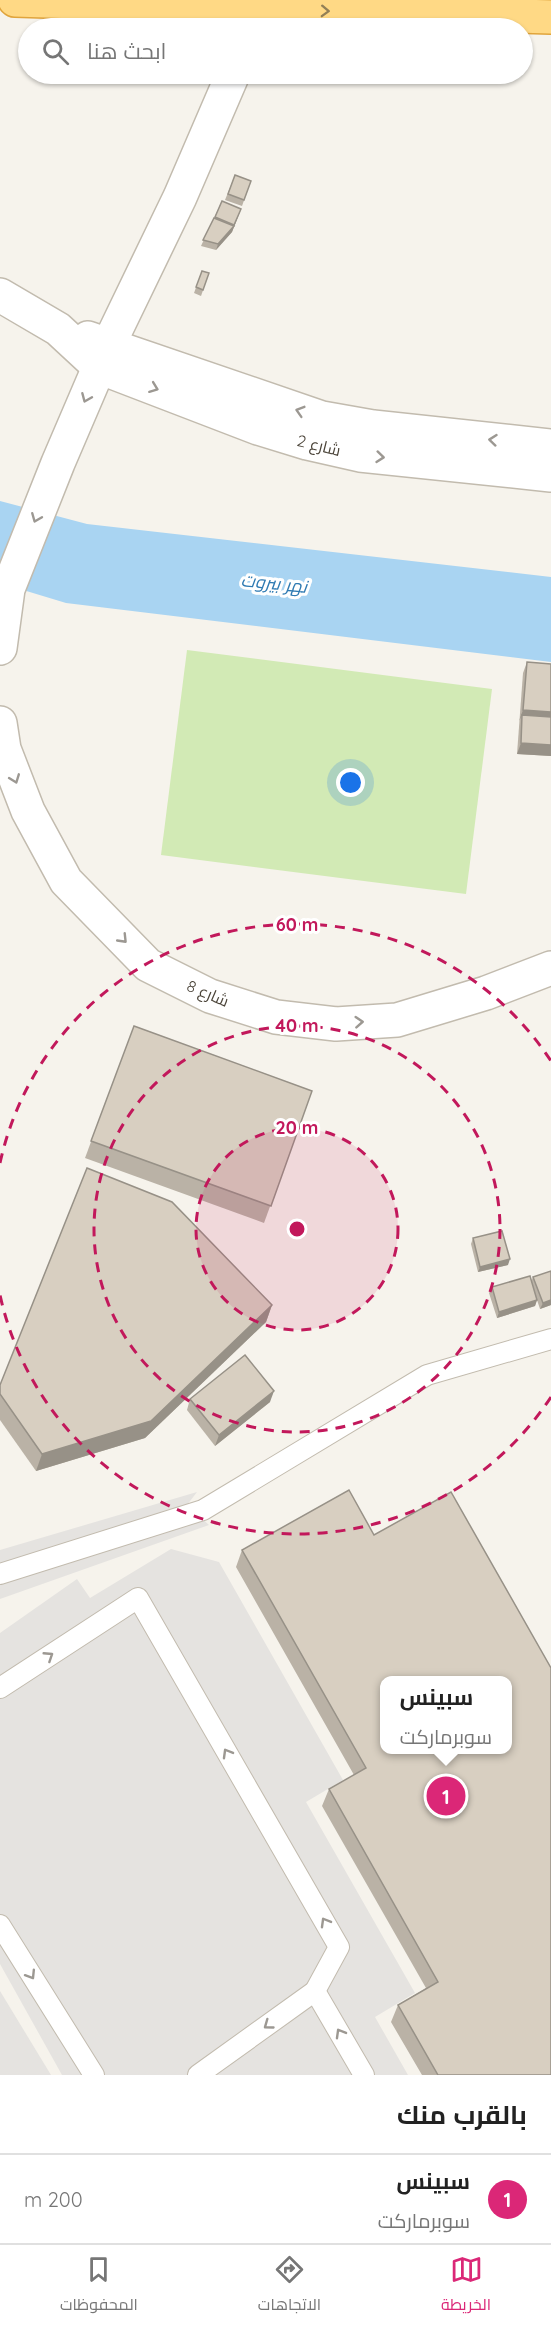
<!DOCTYPE html>
<html lang="ar">
<meta charset="utf-8">
<style>
:root{--surface:#fff;--page:#f2f2f2;--text:#222;--muted:#767676;--line:#e0e0e0;--accent:#db2777}
body{margin:0;font-family:Quicksand,Cairo,sans-serif;background:var(--page);color:var(--text);direction:rtl}
.you{position:absolute;left:351px;top:783px;width:21px;height:21px;margin:-15px;border:4px solid #fff;border-radius:50%;background:#1a73e8;box-shadow:0 0 0 9px #1a73e833}
.badge{display:grid;place-items:center;width:39px;height:39px;border-radius:50%;background:var(--accent);color:#fff;font-size:20px;font-weight:700}
.pin{position:absolute;translate:-50% -50%;border:3px solid #fff;box-shadow:0 2px 6px #0006}
.popup{position:absolute;left:380px;top:1676px;width:132px;height:78px;box-sizing:border-box;display:grid;place-content:center;border-radius:12px;background:var(--surface);filter:drop-shadow(0 2px 4px #0005);font-size:20px;white-space:nowrap;color:var(--muted)}
.popup b{font-size:22px;color:var(--text)}
.popup::after{content:'';position:absolute;left:50%;top:100%;margin-left:-12px;border:12px solid transparent;border-top-color:var(--surface)}
.list{margin:0;padding:0;list-style:none}
h2{display:flex;justify-content:space-between;align-items:center;height:78px;margin:0;padding:0 24px;font-size:26px}
h2 small{font-size:20px;font-weight:400;color:var(--muted)}
.list li{display:grid;grid-template-columns:39px 1fr auto;gap:18px;align-items:center;box-sizing:border-box;height:90px;padding:0 24px;border-top:2px solid var(--line)}
.list b{display:block;font-size:22px;white-space:nowrap}
.list p{margin:0;font-size:20px;white-space:nowrap;color:var(--muted)}
.list em{font-size:20px;font-style:normal;color:var(--muted)}
.icon{flex:none;width:33px;height:33px;fill:none;stroke:currentColor;stroke-width:2;stroke-linecap:round;stroke-linejoin:round}
.map{position:relative;flex:none;width:551px;height:2075px;overflow:hidden;direction:ltr}
.search{position:absolute;background:var(--surface);box-shadow:0 2px 4px #0004;left:18px;right:18px;top:18px;height:66px;display:flex;align-items:center;gap:15px;box-sizing:border-box;padding:0 21px;border-radius:33px;color:var(--muted);font-size:22px}
.sheet{height:168px;background:var(--surface)}
nav{display:flex;justify-content:space-around;align-items:center;box-sizing:border-box;height:84px;border-top:2px solid var(--line);background:var(--surface);font-size:16px;color:var(--muted)}
nav a{display:grid;justify-items:center;gap:3px}
nav .on{color:var(--accent)}
.map>svg:first-child{display:block}
.green{fill:#d2eab5}
.parking{fill:#e5e3e0}
.water{fill:#a9d4f2}
.lines{fill:none;stroke-linecap:round;stroke-linejoin:round}
.service-casing{stroke:#c2bbae;stroke-width:22}
.tertiary-casing{stroke:#c2bbae;stroke-width:36}
.trunk-casing{stroke:#e0a43c;stroke-width:36}
.service{stroke:#fff;stroke-width:20}
.tertiary{stroke:#fff;stroke-width:33}
.trunk{stroke:#ffd985;stroke-width:33}
.wall{fill:#bab2a6}
.shaded-wall{fill:#979187}
.building{fill:#d8cfc1;stroke:#979187;stroke-width:1.5;fill-rule:evenodd}
.oneway{stroke:#938057}
.oneway2{stroke:#9c9892}
.ring{fill:none;stroke:#c2185b;stroke-width:3;stroke-dasharray:10 8}
.labels{text-anchor:middle;dominant-baseline:central;stroke-width:6;stroke-linejoin:round;paint-order:stroke}
.street-label{font-size:16px;fill:#4b4439;stroke:#fff}
.water-label{font-size:18px;font-style:italic;fill:#2e7ab2;stroke:#fff}
.centre{fill:#c2185b;stroke:#fff;stroke-width:3}
.ring-label{font-size:18px;text-anchor:middle;font-weight:bold;fill:#c2185b;stroke:#fff;stroke-width:6;stroke-linejoin:round;paint-order:stroke}
</style>
<div class="map">
<svg width="551" height="2075" viewBox="0 0 551 2075">
<rect width="100%" height="100%" fill="#f6f3ec"/>
<polygon class="green" points="187,650 492,689 466,894 161,855"/>
<g class="parking">
<polygon points="197,1492 187,1505 209,1525 0,1599 0,1550"/>
<polygon points="171,1549 219,1562 343,1780 306,1802 415,1993 375,2017 408,2075 62,2075 0,1964 0,1633 77,1579 90,1598"/>
<polygon points="0,1991 51,2075 0,2075"/>
</g>
<polygon class="water" points="0,501 87,524 551,577 551,662 66,603 0,583"/>
<g class="lines">
<g class="service-casing">
<g id="service">
<polyline points="0,1574 203,1510 427,1375 551,1339"/>
<polyline points="0,1688 138,1598 339,1947 315,1991 198,2075"/>
<polyline points="0,1925 94,2075"/>
<polyline points="315,1991 364,2075"/>
</g>
</g>
<g class="tertiary-casing">
<g id="tertiary">
<polyline points="0,295 58,329 99,367 258,428 307,443 360,455 551,475"/>
<polyline points="88,338 322,418 373,427 551,446"/>
<polyline points="0,648 8,589 58,463 109,344 180,197 233,74"/>
<polyline points="0,723 4,749 28,811 66,881 148,965 210,996 276,1017 336,1024 397,1020 486,993 551,968"/>
</g>
</g>
<g class="trunk-casing">
<polyline id="trunk" points="15,0 551,17"/>
</g>
<use href="#service" class="service"/>
<use href="#tertiary" class="tertiary"/>
<use href="#trunk" class="trunk"/>
</g>
<g class="wall">
<polygon points="235,175 251,181 242,206 225,200"/>
<polygon points="222,201 241,209 232,232 216,250 201,246"/>
<polygon points="202,271 209,273 201,296 194,293"/>
<polygon points="527,662 551,664 551,756 517,754 523,673"/>
<polygon points="134,1026 312,1091 264,1223 85,1158"/>
<polygon points="473,1238 508,1265 478,1272 471,1244"/>
<polygon points="533,1277 551,1305 540,1309 534,1291 537,1300 535,1306 497,1318 489,1293 492,1287 531,1282"/>
<polygon points="272,1305 266,1322 145,1438 36,1471 0,1420 0,1385"/>
<polygon points="190,1399 270,1402 215,1446 187,1410"/>
<polygon points="242,1550 551,2075 422,2075 391,2022 398,2005 426,1988 322,1806 329,1789 354,1775 236,1567"/>
</g>
<g class="shaded-wall">
<polygon points="241,209 232,232 216,250 218,244 233,227"/>
<polygon points="523,710 551,712 551,723 522,715 519,721"/>
<polygon points="521,743 551,745 551,756 517,754"/>
<polygon points="510,1259 508,1265 478,1272 480,1267"/>
<polygon points="537,1300 535,1306 497,1318 499,1312"/>
<polygon points="551,1300 551,1305 540,1309 543,1303"/>
<polygon points="272,1305 266,1322 145,1438 36,1471 42,1454"/>
<polygon points="274,1391 270,1402 215,1446 219,1435"/>
</g>
<g class="building">
<polygon points="235,175 251,181 244,200 228,194"/>
<polygon points="222,201 241,209 234,225 215,217"/>
<polygon points="214,218 234,226 218,244 203,240"/>
<polygon points="202,271 209,273 203,290 196,287"/>
<polygon points="527,662 551,664 551,712 523,710"/>
<polygon points="522,715 551,717 551,745 521,743"/>
<polygon points="134,1026 312,1091 271,1206 91,1141"/>
<polygon points="87,1168 172,1202 272,1305 151,1421 42,1454 0,1394 0,1385"/>
<polygon points="502,1231 510,1259 480,1267 473,1238"/>
<polygon points="551,1271 551,1300 543,1303 533,1277"/>
<polygon points="530,1276 537,1300 499,1312 492,1287"/>
<polygon points="245,1355 274,1391 219,1435 190,1399"/>
<path d="M349,1490L374,1535L451,1492L551,1668V2075H438L398,2005L438,1982L329,1789L366,1768L242,1550ZM384,1680H507V1749H384Z"/>
</g>
<defs><path id="oneway-chevron" d="M-2-3.5L2.5 0L-2 3.5" fill="none" stroke-width="1.6" stroke-linecap="round" stroke-linejoin="round" transform="scale(1.5)"/></defs>
<use class="oneway" href="#oneway-chevron" transform="translate(325 11) rotate(2)"/>
<g class="oneway2">
<use href="#oneway-chevron" transform="translate(154 388) rotate(21)"/>
<use href="#oneway-chevron" transform="translate(86 398) rotate(113)"/>
<use href="#oneway-chevron" transform="translate(300 411) rotate(-163)"/>
<use href="#oneway-chevron" transform="translate(493 440) rotate(-174)"/>
<use href="#oneway-chevron" transform="translate(380 457) rotate(6)"/>
<use href="#oneway-chevron" transform="translate(36 518) rotate(112)"/>
<use href="#oneway-chevron" transform="translate(15 779) rotate(69)"/>
<use href="#oneway-chevron" transform="translate(123 939) rotate(46)"/>
<use href="#oneway-chevron" transform="translate(359 1022) rotate(-4)"/>
<use href="#oneway-chevron" transform="translate(49 1656) rotate(-33)"/>
<use href="#oneway-chevron" transform="translate(227 1753) rotate(-120)"/>
<use href="#oneway-chevron" transform="translate(325 1922) rotate(-120)"/>
<use href="#oneway-chevron" transform="translate(31 1975) rotate(58)"/>
<use href="#oneway-chevron" transform="translate(268 2025) rotate(144)"/>
<use href="#oneway-chevron" transform="translate(340 2033) rotate(-120)"/>
</g>
<circle cx="297" cy="1229" r="101" fill="#c2185b" fill-opacity=".12"/>
<g class="ring">
<circle cx="297" cy="1229" r="101"/>
<circle cx="297" cy="1229" r="203"/>
<path d="M551 1397A304 304 0 0 1 0 1295M0 1163A304 304 0 0 1 551 1061"/>
</g>
<g class="labels">
<g class="street-label">
<text transform="translate(319 445) rotate(14)">شارع 2</text>
<text transform="translate(208 993) rotate(23)">شارع 8</text>
</g>
<g class="water-label">
<text transform="translate(274 583) rotate(6)">نهر بيروت</text>
</g>
</g>
<circle cx="297" cy="1229" r="9" class="centre"/>
<g class="ring-label">
<text x="297" y="931">60 m</text>
<text x="297" y="1032">40 m</text>
<text x="297" y="1134">20 m</text>
</g>
</svg>
<div class="you"></div>
<div class="pin badge" style="left:446px;top:1796px">1</div>
<div class="popup"><b>سبينس</b>سوبرماركت</div>
<div class="search"><svg class="icon" aria-label="search" viewBox="0 0 24 24"><circle cx="10" cy="10" r="6"/><path d="M15 15l6 6"/></svg>ابحث هنا</div>
</div>
<section class="sheet">
<h2>بالقرب منك<small></small></h2>
<ul class="list">
<li><span class="badge">1</span><div><b>سبينس</b><p>سوبرماركت</p></div><em>200 m</em></li>
</ul>
</section>
<nav>
<a class="on"><svg class="icon" aria-label="map" viewBox="0 0 24 24"><path d="M3 6l6-2 6 2 6-2v14l-6 2-6-2-6 2zM9 4v14M15 6v14"/></svg>الخريطة</a>
<a><svg class="icon" aria-label="directions" viewBox="0 0 24 24"><path d="M12 3l9 9-9 9-9-9zM9 14v-3h6M13 9l2 2-2 2"/></svg>الاتجاهات</a>
<a><svg class="icon" aria-label="saved" viewBox="0 0 24 24"><path d="M7 4h10v16l-5-4-5 4z"/></svg>المحفوظات</a>
</nav>
